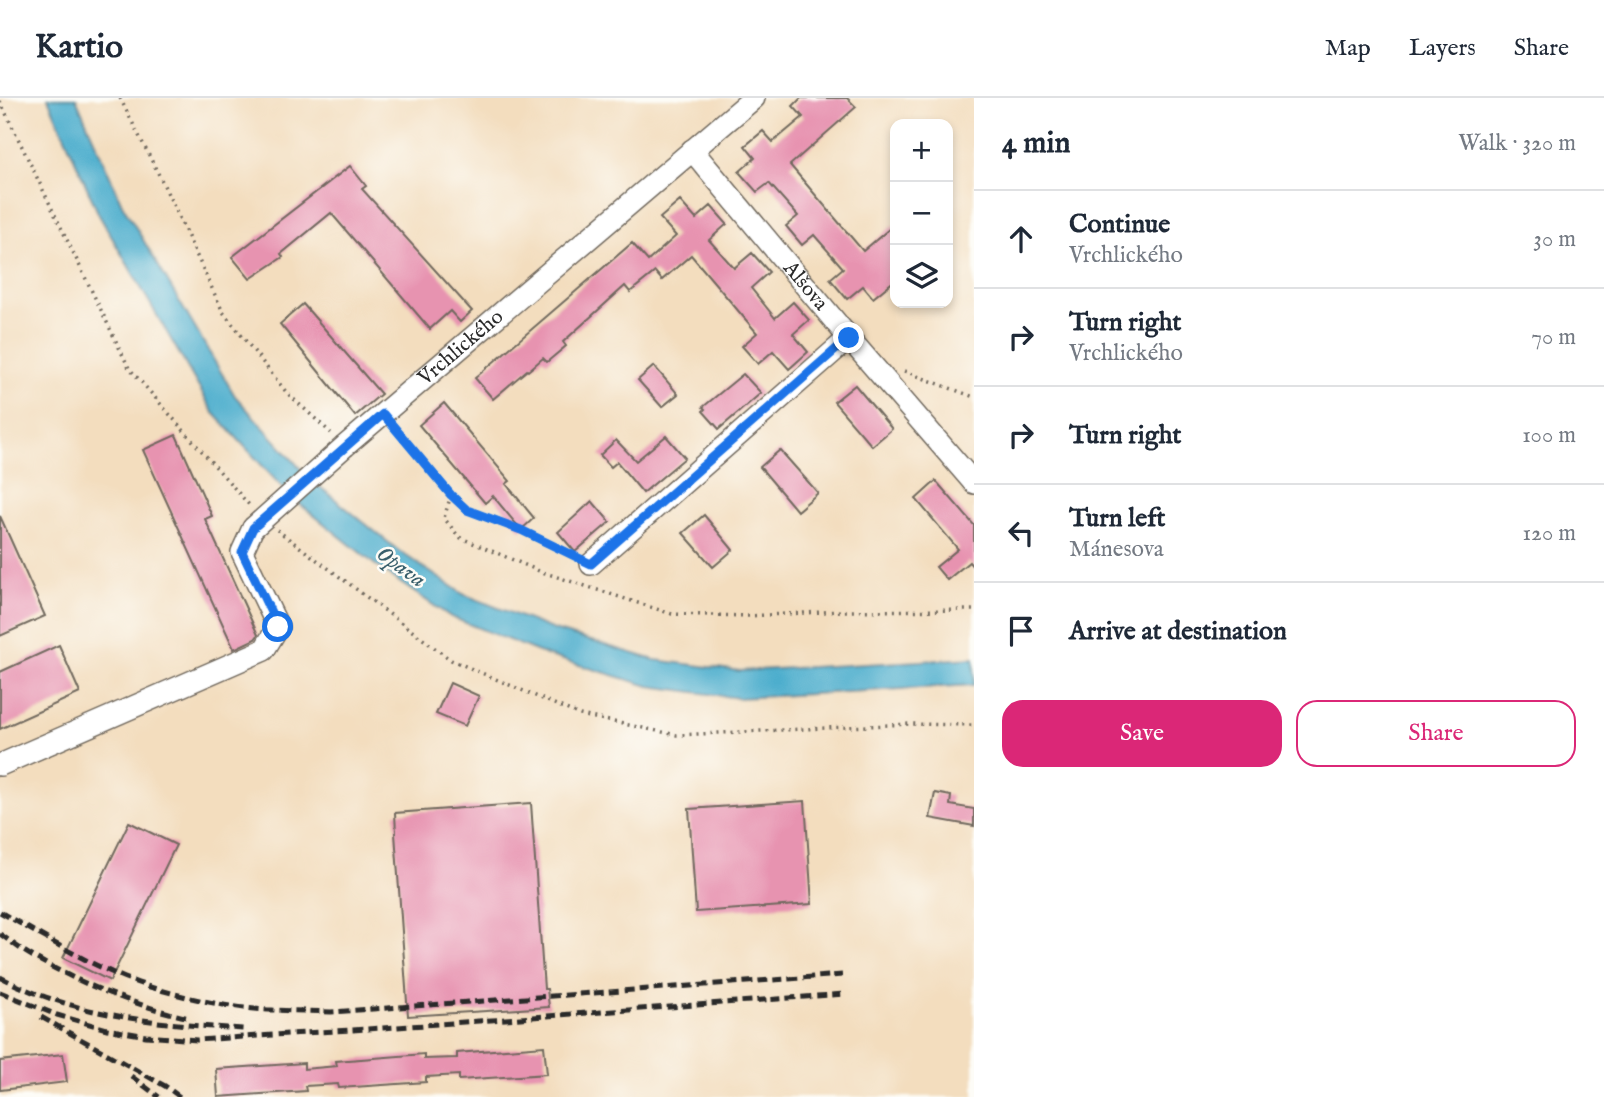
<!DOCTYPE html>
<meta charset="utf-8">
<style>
:root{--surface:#fff;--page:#f2f2f3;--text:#1f2937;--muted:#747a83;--line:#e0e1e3;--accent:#db2777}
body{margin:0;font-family:"IM FELL English",serif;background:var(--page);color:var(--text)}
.controls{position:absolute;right:21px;top:21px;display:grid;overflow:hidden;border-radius:14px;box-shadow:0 4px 10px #0003}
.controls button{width:63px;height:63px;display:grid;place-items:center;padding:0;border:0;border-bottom:2px solid var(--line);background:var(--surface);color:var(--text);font:35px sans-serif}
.stop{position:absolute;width:21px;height:21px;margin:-16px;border:5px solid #1a73e8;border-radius:50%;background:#fff}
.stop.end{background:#1a73e8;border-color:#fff;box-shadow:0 2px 7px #0008}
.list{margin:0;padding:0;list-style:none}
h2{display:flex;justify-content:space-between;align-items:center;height:91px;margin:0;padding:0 28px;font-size:30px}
h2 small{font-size:23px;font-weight:400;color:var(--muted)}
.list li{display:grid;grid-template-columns:46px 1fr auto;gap:21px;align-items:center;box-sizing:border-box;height:98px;padding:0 28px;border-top:2px solid var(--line)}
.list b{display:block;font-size:26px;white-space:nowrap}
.list p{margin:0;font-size:23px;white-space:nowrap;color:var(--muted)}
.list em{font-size:23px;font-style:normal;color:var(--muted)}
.actions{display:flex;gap:14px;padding:21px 28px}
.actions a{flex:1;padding:16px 0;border:2px solid var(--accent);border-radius:21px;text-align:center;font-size:24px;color:var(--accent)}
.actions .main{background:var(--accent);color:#fff}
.icon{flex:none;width:38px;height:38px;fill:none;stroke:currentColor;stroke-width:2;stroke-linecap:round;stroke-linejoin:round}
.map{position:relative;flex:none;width:974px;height:999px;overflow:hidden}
header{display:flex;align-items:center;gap:42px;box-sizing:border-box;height:98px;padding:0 35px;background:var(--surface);border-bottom:2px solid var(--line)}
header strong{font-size:33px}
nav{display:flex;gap:38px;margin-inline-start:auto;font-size:24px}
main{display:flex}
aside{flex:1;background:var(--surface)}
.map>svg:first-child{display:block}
.water{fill:#4eaecd;stroke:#3c6c7c;stroke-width:2}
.building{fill:#e793b0}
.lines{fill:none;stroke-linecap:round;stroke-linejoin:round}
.street-casing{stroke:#71695e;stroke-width:24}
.path{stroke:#71695e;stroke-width:3.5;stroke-dasharray:2 5;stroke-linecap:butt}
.street{stroke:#fff;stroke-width:21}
.rail{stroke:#2b2b2b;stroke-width:5;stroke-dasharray:10 5;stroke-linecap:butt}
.street-bridge-casing{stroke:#71695e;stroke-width:24;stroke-linecap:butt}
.street-bridge{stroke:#fff;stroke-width:21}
.route{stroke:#1a73e8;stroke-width:9}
.labels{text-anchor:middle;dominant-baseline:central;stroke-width:5;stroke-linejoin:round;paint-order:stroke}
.street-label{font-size:21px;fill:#2b2b2b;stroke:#fdfcf7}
.water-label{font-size:23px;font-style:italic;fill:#395f6c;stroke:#fdfcf7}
</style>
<header>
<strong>Kartio</strong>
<nav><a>Map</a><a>Layers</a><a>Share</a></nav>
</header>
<main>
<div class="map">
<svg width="974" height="999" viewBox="0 0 974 999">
<rect width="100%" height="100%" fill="#fdfcf7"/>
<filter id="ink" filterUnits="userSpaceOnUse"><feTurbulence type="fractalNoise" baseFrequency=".0143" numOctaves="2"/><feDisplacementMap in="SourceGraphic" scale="14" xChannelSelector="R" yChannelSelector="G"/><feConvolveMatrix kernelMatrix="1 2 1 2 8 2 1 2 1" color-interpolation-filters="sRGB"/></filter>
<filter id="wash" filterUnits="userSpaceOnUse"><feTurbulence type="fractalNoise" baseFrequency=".00686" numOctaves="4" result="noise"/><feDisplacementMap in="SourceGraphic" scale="28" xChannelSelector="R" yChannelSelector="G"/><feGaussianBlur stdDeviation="1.57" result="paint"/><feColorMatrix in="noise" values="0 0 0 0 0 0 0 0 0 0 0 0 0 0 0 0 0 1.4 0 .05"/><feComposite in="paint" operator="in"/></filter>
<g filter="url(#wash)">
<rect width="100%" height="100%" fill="#f3ddbe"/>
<polygon class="water" points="48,0 76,0 122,106 235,298 309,380 399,453 463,496 554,532 655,562 740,573 974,560 974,587 739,600 649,588 546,557 451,519 383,473 291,399 213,314 99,117"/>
<g id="blocks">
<g class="building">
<polygon points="801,0 847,0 856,9 790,67 863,153 895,126 895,182 873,200 863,188 847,201 830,181 843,170 814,137 802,147 786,128 798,118 769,85 757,94 739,74 755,60 745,48 763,33 773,44 803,19 793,8"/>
<polygon points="350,68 366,88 362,91 472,213 460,224 450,213 430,231 331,115 281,156 283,159 250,181 232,159"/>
<polygon points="680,103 696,121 711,108 727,126 709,142 734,170 752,155 769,174 751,190 775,220 793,204 809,222 793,236 808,254 789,271 773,253 758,266 742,248 757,235 691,157 662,182 655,174 630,194 625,188 563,244 566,248 547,264 543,260 528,273 527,272 493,301 475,280 632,145 648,163 676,138 660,120"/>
<polygon points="303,206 381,296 355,318 280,226"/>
<polygon points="654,268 678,296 662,309 638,282"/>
<polygon points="743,276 761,295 719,331 703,313 705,311 703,309"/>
<polygon points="855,287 892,331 872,348 834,304"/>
<polygon points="444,305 510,383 506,386 534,420 521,432 493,398 485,405 419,327"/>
<polygon points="176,337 212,418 205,421 258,537 255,541 234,551 143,352"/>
<polygon points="666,338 685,360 643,395 617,364 611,369 600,357 616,342 636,363"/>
<polygon points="780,352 818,395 797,413 760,369"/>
<polygon points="936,383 974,427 974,470 969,464 947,482 936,469 958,451 916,401"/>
<polygon points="592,403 610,424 575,454 558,434"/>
<polygon points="704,417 733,452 713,469 683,435"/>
<polygon points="0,418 45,518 0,538"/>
<polygon points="59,547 80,595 0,631 0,574"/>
<polygon points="450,585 479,598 465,628 436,616"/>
<polygon points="935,695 951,698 950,707 974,711 974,728 930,720"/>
<polygon points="805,703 812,806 696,814 689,711"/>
<polygon points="531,705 544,891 547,891 549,909 408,918 395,735 396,735 395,715"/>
<polygon points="129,724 176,747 110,883 63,860"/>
<polygon points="544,948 547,976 459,982 459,977 426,979 426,984 339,990 338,986 305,988 306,993 218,999 216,971 304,965 304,971 337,968 336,963 424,956 424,961 457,960 457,955"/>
<polygon points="63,956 67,984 0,992 0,963"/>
</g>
</g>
</g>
<g filter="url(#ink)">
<use href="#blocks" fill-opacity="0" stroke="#71695e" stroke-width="2"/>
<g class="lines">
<g class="street-casing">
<g id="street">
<path id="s1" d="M692,52L849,240L974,385"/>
<path id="s2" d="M345,348L754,0"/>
<polyline points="591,466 849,240"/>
<polyline points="0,667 264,552 278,529 242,454 253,430"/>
</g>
</g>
<g class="path">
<polyline points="120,0 161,81 223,214 287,295 331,335"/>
<polyline points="0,3 129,270 250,408"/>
<polyline points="904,273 974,299"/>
<polyline points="395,331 451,397 467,412 521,432 576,458"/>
<polyline points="451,397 444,420 459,439 539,473 672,516 748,518 842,513 974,512"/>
<polyline points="277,432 451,562 580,617 677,637 910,626 974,627"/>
</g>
<use href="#street" class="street"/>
<g class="rail">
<path d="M0,814C48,841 97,872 150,889C187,900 232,911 272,912C291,913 311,913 331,914L842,877"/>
<path d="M0,836C10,843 21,852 32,858C78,885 138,909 190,920"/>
<path d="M0,879C77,919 159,926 244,931"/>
<polyline points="0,894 57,917 107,931 146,938 197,942 397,929 845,896"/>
<polyline points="41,919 165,988 180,999"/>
<polyline points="131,978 159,999"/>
</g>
<g class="street-bridge-casing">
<polyline id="street-bridge" points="253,430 345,348"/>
</g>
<use href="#street-bridge" class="street-bridge"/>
</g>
</g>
<g class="lines" filter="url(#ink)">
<polyline class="route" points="278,529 242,454 253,430 383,316 451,397 467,412 521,432 591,466 849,240"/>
</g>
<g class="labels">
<g class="street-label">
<text stroke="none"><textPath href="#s1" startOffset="177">Alšova</textPath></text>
<text stroke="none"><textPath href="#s2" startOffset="152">Vrchlického</textPath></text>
</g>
<g class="water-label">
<text transform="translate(401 469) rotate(36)">Opava</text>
</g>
</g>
</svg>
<div class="controls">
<button>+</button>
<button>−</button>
<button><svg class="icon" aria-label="layers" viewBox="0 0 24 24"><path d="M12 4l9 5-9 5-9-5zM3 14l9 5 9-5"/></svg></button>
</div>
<div class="stop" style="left:278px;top:529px"></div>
<div class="stop end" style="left:849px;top:240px"></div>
</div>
<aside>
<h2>4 min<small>Walk · 320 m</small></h2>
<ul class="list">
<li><svg class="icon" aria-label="ahead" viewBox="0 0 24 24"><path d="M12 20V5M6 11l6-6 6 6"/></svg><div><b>Continue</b><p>Vrchlického</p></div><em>30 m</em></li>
<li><svg class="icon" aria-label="right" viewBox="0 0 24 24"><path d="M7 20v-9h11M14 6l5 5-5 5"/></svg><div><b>Turn right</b><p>Vrchlického</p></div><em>70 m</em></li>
<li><svg class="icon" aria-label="right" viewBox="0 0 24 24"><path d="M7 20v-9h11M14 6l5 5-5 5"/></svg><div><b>Turn right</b></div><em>100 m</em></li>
<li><svg class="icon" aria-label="left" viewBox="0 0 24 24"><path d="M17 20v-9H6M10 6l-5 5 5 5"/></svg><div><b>Turn left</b><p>Mánesova</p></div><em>120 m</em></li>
<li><svg class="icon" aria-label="arrive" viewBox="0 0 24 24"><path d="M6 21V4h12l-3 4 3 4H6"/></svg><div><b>Arrive at destination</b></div></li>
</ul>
<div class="actions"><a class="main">Save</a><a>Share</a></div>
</aside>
</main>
